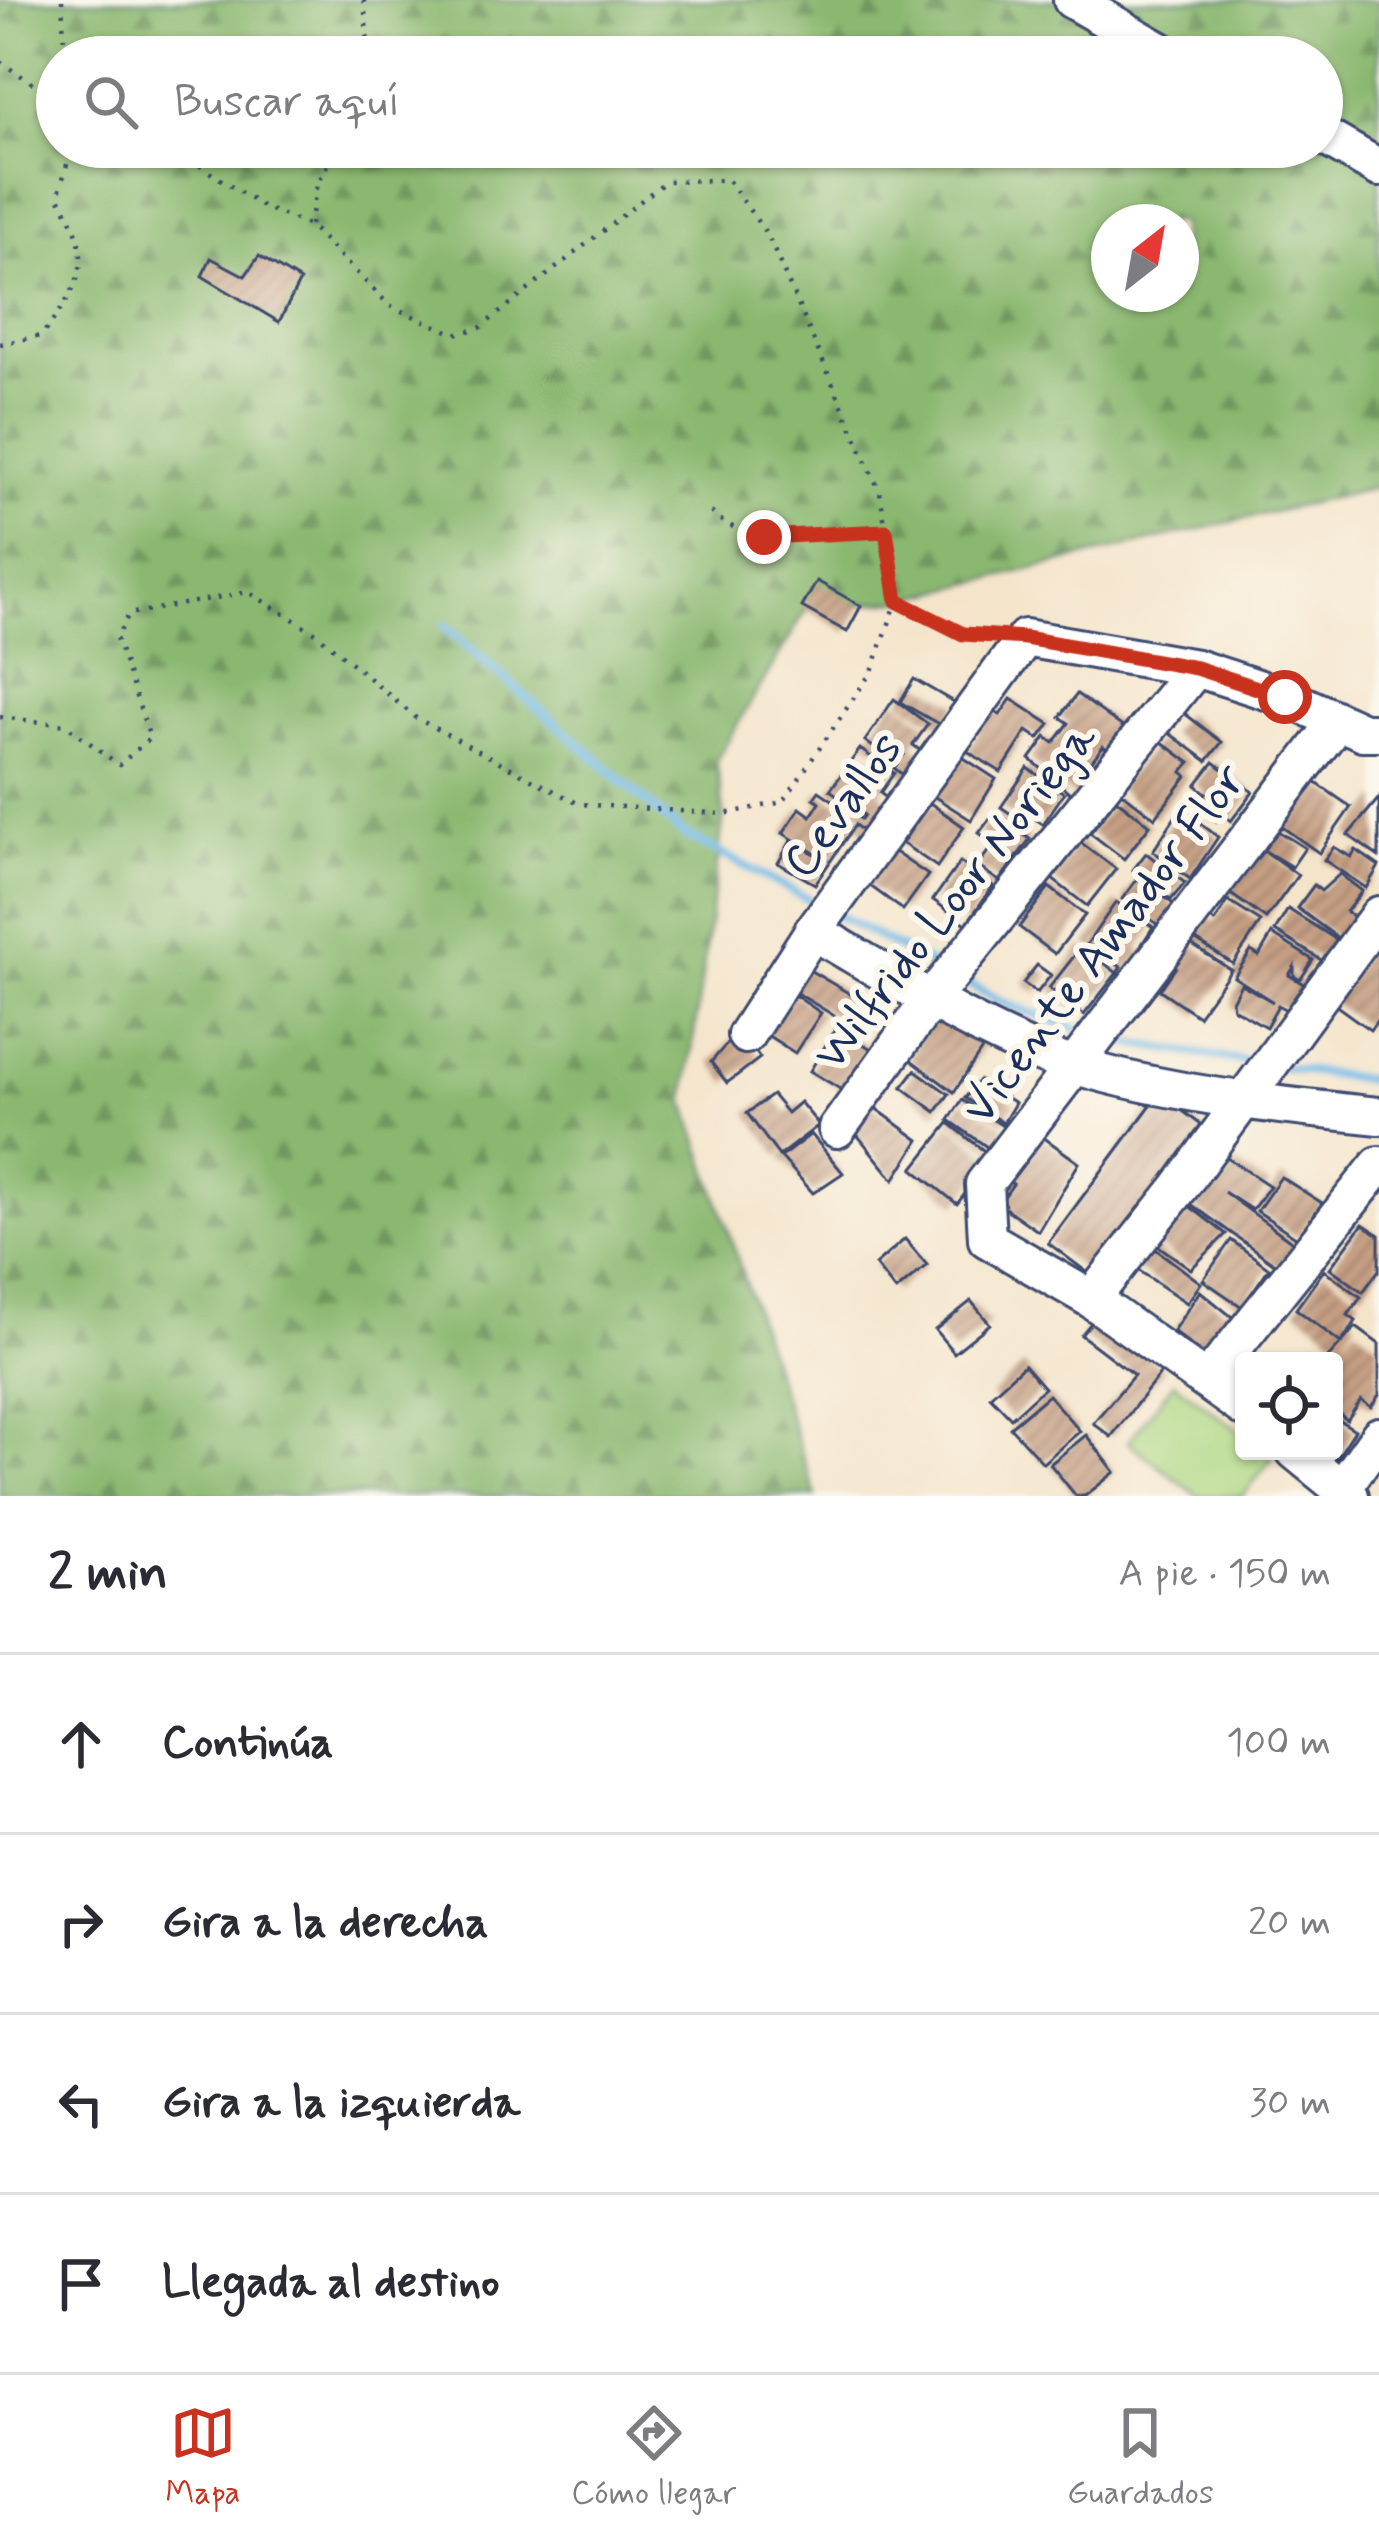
<!DOCTYPE html>
<html lang="es">
<meta charset="utf-8">
<style>
:root{--surface:#fff;--page:#f2f2f3;--text:#2b2b33;--muted:#7c7c81;--line:#e1e1e2;--accent:#c8321e}
body{margin:0;font-family:Mynerve,sans-serif;background:var(--page);color:var(--text)}
.controls{position:absolute;right:36px;bottom:36px;display:grid;overflow:hidden;border-radius:12px;box-shadow:0 3px 9px #0004}
.controls button{width:108px;height:108px;display:grid;place-items:center;padding:0;border:0;border-bottom:3px solid var(--line);background:var(--surface);color:var(--text);font:60px sans-serif}
.compass{position:absolute;left:1091px;top:204px;width:108px;height:108px;border-radius:50%;background:var(--surface);box-shadow:0 3px 9px #0004;rotate:31deg}
.stop{position:absolute;width:36px;height:36px;margin:-27px;border:9px solid #c8321e;border-radius:50%;background:#fff}
.stop.end{background:#c8321e;border-color:#fff;box-shadow:0 3px 12px #0008}
.list{margin:0;padding:0;list-style:none}
h2{display:flex;justify-content:space-between;align-items:center;height:156px;margin:0;padding:0 48px;font-size:51px}
h2 small{font-size:39px;font-weight:400;color:var(--muted)}
.list li{display:grid;grid-template-columns:78px 1fr auto;gap:36px;align-items:center;box-sizing:border-box;height:180px;padding:0 48px;border-top:3px solid var(--line)}
.list b{display:block;font-size:45px;white-space:nowrap}
.list em{font-size:39px;font-style:normal;color:var(--muted)}
.icon{flex:none;width:66px;height:66px;fill:none;stroke:currentColor;stroke-width:2;stroke-linecap:round;stroke-linejoin:round}
.map{position:relative;flex:none;width:1379px;height:1496px;overflow:hidden}
.search{position:absolute;background:var(--surface);box-shadow:0 3px 9px #0004;left:36px;right:36px;top:36px;height:132px;display:flex;align-items:center;gap:30px;box-sizing:border-box;padding:0 42px;border-radius:66px;color:var(--muted);font-size:45px}
.sheet{height:876px;background:var(--surface)}
nav{display:flex;justify-content:space-around;align-items:center;box-sizing:border-box;height:168px;border-top:3px solid var(--line);background:var(--surface);font-size:33px;color:var(--muted)}
nav a{display:grid;justify-items:center;gap:6px}
nav .on{color:var(--accent)}
.map>svg:first-child{display:block}
.forest{fill:url(#forest-firs);stroke:#527467;stroke-width:3;fill-rule:evenodd}
.pitch{fill:#add782;stroke:#648370;stroke-width:3}
.lines{fill:none;stroke-linecap:round;stroke-linejoin:round}
.stream{stroke:#6cb7e5;stroke-width:9}
.building{fill:url(#building-hatch)}
.minor-casing{stroke:#3c4a6e;stroke-width:42}
.path{stroke:#3c4a6e;stroke-width:4.5;stroke-dasharray:3 9;stroke-linecap:butt}
.minor{stroke:#fff;stroke-width:36}
.route{stroke:#c8321e;stroke-width:15}
.labels{text-anchor:middle;dominant-baseline:central;stroke-width:12;stroke-linejoin:round;paint-order:stroke}
.street-label{font-size:48px;fill:#1b2f5e;stroke:#fbf7ec}
</style>
<div class="map">
<svg width="1379" height="1496" viewBox="0 0 1379 1496">
<defs>
<pattern id="forest-firs" width="22" height="20" patternUnits="userSpaceOnUse" patternTransform="scale(3)"><rect width="22" height="20" fill="#8ab870"/><path d="M5 1l3.5 6h-7zM16 11l3.5 6h-7z" fill="#70965f"/></pattern>
<pattern id="building-hatch" width="6" height="6" patternUnits="userSpaceOnUse" patternTransform="scale(3)"><rect width="6" height="6" fill="#c69f83"/><path d="M-1 1l2-2M0 6l6-6M5 7l2-2" fill="none" stroke="#a0826e"/></pattern>
</defs>
<rect width="100%" height="100%" fill="#fbf7ec"/>
<filter id="ink" filterUnits="userSpaceOnUse"><feTurbulence type="fractalNoise" baseFrequency=".00833" numOctaves="2"/><feDisplacementMap in="SourceGraphic" scale="24" xChannelSelector="R" yChannelSelector="G"/><feConvolveMatrix kernelMatrix="1 2 1 2 8 2 1 2 1" color-interpolation-filters="sRGB"/></filter>
<filter id="wash" filterUnits="userSpaceOnUse"><feTurbulence type="fractalNoise" baseFrequency=".004" numOctaves="4" result="noise"/><feDisplacementMap in="SourceGraphic" scale="48" xChannelSelector="R" yChannelSelector="G"/><feGaussianBlur stdDeviation="2.7" result="paint"/><feColorMatrix in="noise" values="0 0 0 0 0 0 0 0 0 0 0 0 0 0 0 0 0 1.4 0 .05"/><feComposite in="paint" operator="in"/></filter>
<g filter="url(#wash)">
<rect width="100%" height="100%" fill="#f4e4ca"/>
<path class="forest" d="M0,0H1379V487L897,601L808,607L716,760L724,814L685,1100L816,1496H0ZM57,57H1322V147H57ZM1109,222H1181V294H1109Z"/>
<polygon class="pitch" points="1174,1382 1244,1435 1244,1451 1265,1451 1273,1457 1243,1496 1198,1496 1128,1442"/>
<g class="lines">
<g class="stream">
<polyline points="444,626 682,833 823,907"/>
<polyline points="837,915 945,972"/>
<polyline points="960,979 1006,1004 1088,1033"/>
<polyline points="1103,1039 1258,1063"/>
<polyline points="1281,1067 1379,1081"/>
</g>
</g>
<g id="blocks">
<g class="building">
<polygon points="259,256 300,281 279,322 202,276 211,258 245,276"/>
<polygon points="817,581 861,606 847,632 802,607"/>
<polygon points="914,679 957,704 944,727 900,702"/>
<polygon points="1077,694 1127,730 1111,752 1103,746 1088,766 1097,772 1077,799 1030,759 1046,737 1054,743 1069,723 1060,717"/>
<polygon points="894,699 928,724 913,745 926,755 908,779 894,768 904,755 893,748 886,757 865,741"/>
<polygon points="1011,699 1050,724 1039,739 1027,731 1001,772 967,751 993,710 1000,715"/>
<polygon points="1184,713 1222,742 1207,761 1169,733"/>
<polygon points="1158,739 1190,763 1182,772 1187,776 1155,818 1119,790"/>
<polygon points="860,749 894,773 880,793 889,800 864,832 855,825 815,884 778,863 791,841 819,856 783,833 800,808 811,816 820,802 814,798 819,791 861,819 864,815 830,790"/>
<polygon points="950,749 996,779 971,820 924,790"/>
<polygon points="1214,762 1253,792 1231,821 1221,813 1216,821 1196,806 1206,793 1196,785"/>
<polygon points="1028,768 1064,793 1043,824 1032,817 1027,825 1001,807"/>
<polygon points="1309,778 1351,807 1319,853 1278,824"/>
<polygon points="1379,798 1379,857 1348,835"/>
<polygon points="1116,799 1150,825 1124,859 1090,833"/>
<polygon points="930,803 964,827 937,867 902,843"/>
<polygon points="1181,808 1218,837 1190,879 1153,851"/>
<polygon points="994,813 1030,839 999,881 977,866 994,844 979,833"/>
<polygon points="1268,825 1305,848 1292,867 1265,851 1298,875 1266,919 1225,890"/>
<polygon points="1080,842 1116,869 1087,906 1052,879"/>
<polygon points="1334,847 1351,857 1356,850 1379,866 1366,888 1324,860"/>
<polygon points="890,849 928,875 903,910 866,883"/>
<polygon points="1146,853 1185,883 1171,900 1133,870"/>
<polygon points="960,862 993,886 966,924 933,900"/>
<polygon points="1340,874 1362,891 1346,912 1357,919 1342,941 1297,908 1314,885 1321,891"/>
<polygon points="1138,878 1179,908 1164,929 1122,899"/>
<polygon points="1049,887 1085,915 1055,954 1019,927"/>
<polygon points="1228,901 1261,922 1233,964 1193,938 1207,917 1215,922"/>
<polygon points="1116,902 1153,927 1138,950 1145,955 1128,980 1117,973 1121,967 1087,944"/>
<polygon points="1288,909 1340,942 1326,963 1275,931"/>
<polygon points="1272,934 1313,960 1300,980 1294,976 1294,967 1289,975 1308,987 1291,1013 1278,1005 1266,1027 1233,1008 1232,1001 1241,984 1273,1002 1234,977 1251,951 1259,956"/>
<polygon points="1379,936 1379,1018 1370,1030 1331,1002"/>
<polygon points="1183,939 1231,970 1198,1016 1160,990 1176,967 1168,961"/>
<polygon points="1082,946 1117,973 1084,1015 1049,988"/>
<polygon points="799,964 857,998 843,1021 785,986"/>
<polygon points="1037,965 1051,975 1037,993 1023,983"/>
<polygon points="790,992 821,1013 795,1053 764,1033"/>
<polygon points="941,1009 991,1036 954,1092 908,1058"/>
<polygon points="836,1028 873,1050 847,1093 810,1071"/>
<polygon points="745,1037 760,1058 727,1083 711,1062 730,1040"/>
<polygon points="915,1070 949,1094 936,1112 902,1087"/>
<polygon points="979,1080 1015,1103 1003,1123 965,1098"/>
<polygon points="772,1095 787,1113 800,1102 819,1125 779,1156 747,1113"/>
<polygon points="962,1100 1009,1130 994,1152 949,1120"/>
<polygon points="1168,1100 1212,1133 1092,1276 1048,1243 1153,1102"/>
<polygon points="867,1102 919,1140 894,1180 850,1126"/>
<polygon points="949,1123 993,1158 957,1204 913,1169"/>
<polygon points="1036,1132 1079,1163 1038,1231 999,1204 1013,1184 996,1172"/>
<polygon points="811,1134 843,1173 813,1193 781,1157"/>
<polygon points="1214,1149 1270,1186 1252,1210 1224,1192 1298,1246 1283,1270 1181,1197"/>
<polygon points="1281,1177 1322,1203 1297,1238 1257,1211"/>
<polygon points="1184,1202 1226,1234 1191,1269 1157,1245"/>
<polygon points="1363,1224 1379,1235 1379,1270 1363,1292 1330,1268"/>
<polygon points="905,1239 927,1265 896,1291 875,1265"/>
<polygon points="1231,1240 1269,1268 1242,1307 1203,1280"/>
<polygon points="1146,1242 1201,1283 1187,1303 1132,1266"/>
<polygon points="1324,1270 1361,1297 1348,1315 1356,1321 1341,1343 1296,1309"/>
<polygon points="1200,1291 1237,1321 1207,1358 1173,1331"/>
<polygon points="971,1301 990,1324 954,1353 935,1330"/>
<polygon points="1096,1317 1164,1369 1111,1437 1093,1423 1134,1375 1081,1335"/>
<polygon points="1356,1327 1379,1344 1379,1395 1371,1407 1361,1400 1347,1420 1334,1410 1334,1361 1325,1361"/>
<polygon points="1024,1365 1044,1388 1011,1418 990,1396"/>
<polygon points="1048,1395 1080,1431 1043,1463 1010,1427"/>
<polygon points="1334,1417 1355,1430 1337,1458 1327,1451 1334,1451"/>
<polygon points="1086,1435 1115,1472 1085,1496 1076,1496 1050,1464"/>
</g>
</g>
</g>
<g filter="url(#ink)">
<use href="#blocks" fill-opacity="0" stroke="#3c4a6e" stroke-width="3"/>
<g class="lines">
<g class="minor-casing">
<g id="minor">
<polyline points="1072,0 1171,57"/>
<polyline points="1322,135 1379,168"/>
<path d="M813,931C889,975 990,1040 1073,1065C1171,1095 1277,1105 1379,1116"/>
<polyline points="746,1035 813,931 1025,638 1196,668 1285,697 1363,732 1379,732"/>
<polyline points="837,1129 931,999 1196,668"/>
<polyline points="1091,1299 1180,1187 1379,915"/>
<polyline points="1209,1378 1379,1165"/>
<polyline points="1244,1408 1091,1299 987,1239 984,1184 1337,722"/>
<polyline points="1295,1451 1350,1496"/>
<polyline points="1341,1490 1379,1436"/>
</g>
</g>
<g class="path">
<polyline points="62,0 65,57"/>
<polyline points="364,0 369,57"/>
<polyline points="0,62 57,99"/>
<polyline points="310,225 317,184 339,147"/>
<path d="M0,344L41,336C84,282 96,257 58,196L72,147"/>
<path d="M711,512C754,553 832,535 886,531"/>
<polyline points="897,601 963,634 985,635"/>
<polyline points="0,717 66,725 119,765 150,738 116,638 129,614 248,592 316,633 416,718 579,804 724,814 783,802 872,671 897,601 880,492 768,236 728,180 666,181 480,328 455,334 390,306 310,226 263,207 171,147"/>
</g>
<use href="#minor" class="minor"/>
</g>
</g>
<g class="lines" filter="url(#ink)">
<polyline class="route" points="764,537 886,531 897,601 963,634 1025,638 1196,668 1285,697"/>
</g>
<g class="labels">
<g class="street-label">
<text transform="translate(844 806) rotate(-54)">Cevallos</text>
<text transform="translate(956 897) rotate(-52)">Wilfrido Loor Noriega</text>
<text transform="translate(1105 945) rotate(-53)">Vicente Amador Flor</text>
</g>
</g>
</svg>
<div class="controls">
<button><svg class="icon" aria-label="locate" viewBox="0 0 24 24"><circle cx="12" cy="12" r="6"/><path d="M12 2v4M12 18v4M2 12h4M18 12h4"/></svg></button>
</div>
<svg class="compass" viewBox="-18 -18 36 36"><path d="M0-13l5 13h-10z" fill="#e53935"/><path d="M0 13l5-13h-10z" fill="#7c7c81"/></svg>
<div class="stop" style="left:1285px;top:697px"></div>
<div class="stop end" style="left:764px;top:537px"></div>
<div class="search"><svg class="icon" aria-label="search" viewBox="0 0 24 24"><circle cx="10" cy="10" r="6"/><path d="M15 15l6 6"/></svg>Buscar aquí</div>
</div>
<section class="sheet">
<h2>2 min<small>A pie · 150 m</small></h2>
<ul class="list">
<li><svg class="icon" aria-label="ahead" viewBox="0 0 24 24"><path d="M12 20V5M6 11l6-6 6 6"/></svg><div><b>Continúa</b></div><em>100 m</em></li>
<li><svg class="icon" aria-label="right" viewBox="0 0 24 24"><path d="M7 20v-9h11M14 6l5 5-5 5"/></svg><div><b>Gira a la derecha</b></div><em>20 m</em></li>
<li><svg class="icon" aria-label="left" viewBox="0 0 24 24"><path d="M17 20v-9H6M10 6l-5 5 5 5"/></svg><div><b>Gira a la izquierda</b></div><em>30 m</em></li>
<li><svg class="icon" aria-label="arrive" viewBox="0 0 24 24"><path d="M6 21V4h12l-3 4 3 4H6"/></svg><div><b>Llegada al destino</b></div></li>
</ul>
</section>
<nav>
<a class="on"><svg class="icon" aria-label="map" viewBox="0 0 24 24"><path d="M3 6l6-2 6 2 6-2v14l-6 2-6-2-6 2zM9 4v14M15 6v14"/></svg>Mapa</a>
<a><svg class="icon" aria-label="directions" viewBox="0 0 24 24"><path d="M12 3l9 9-9 9-9-9zM9 14v-3h6M13 9l2 2-2 2"/></svg>Cómo llegar</a>
<a><svg class="icon" aria-label="saved" viewBox="0 0 24 24"><path d="M7 4h10v16l-5-4-5 4z"/></svg>Guardados</a>
</nav>
